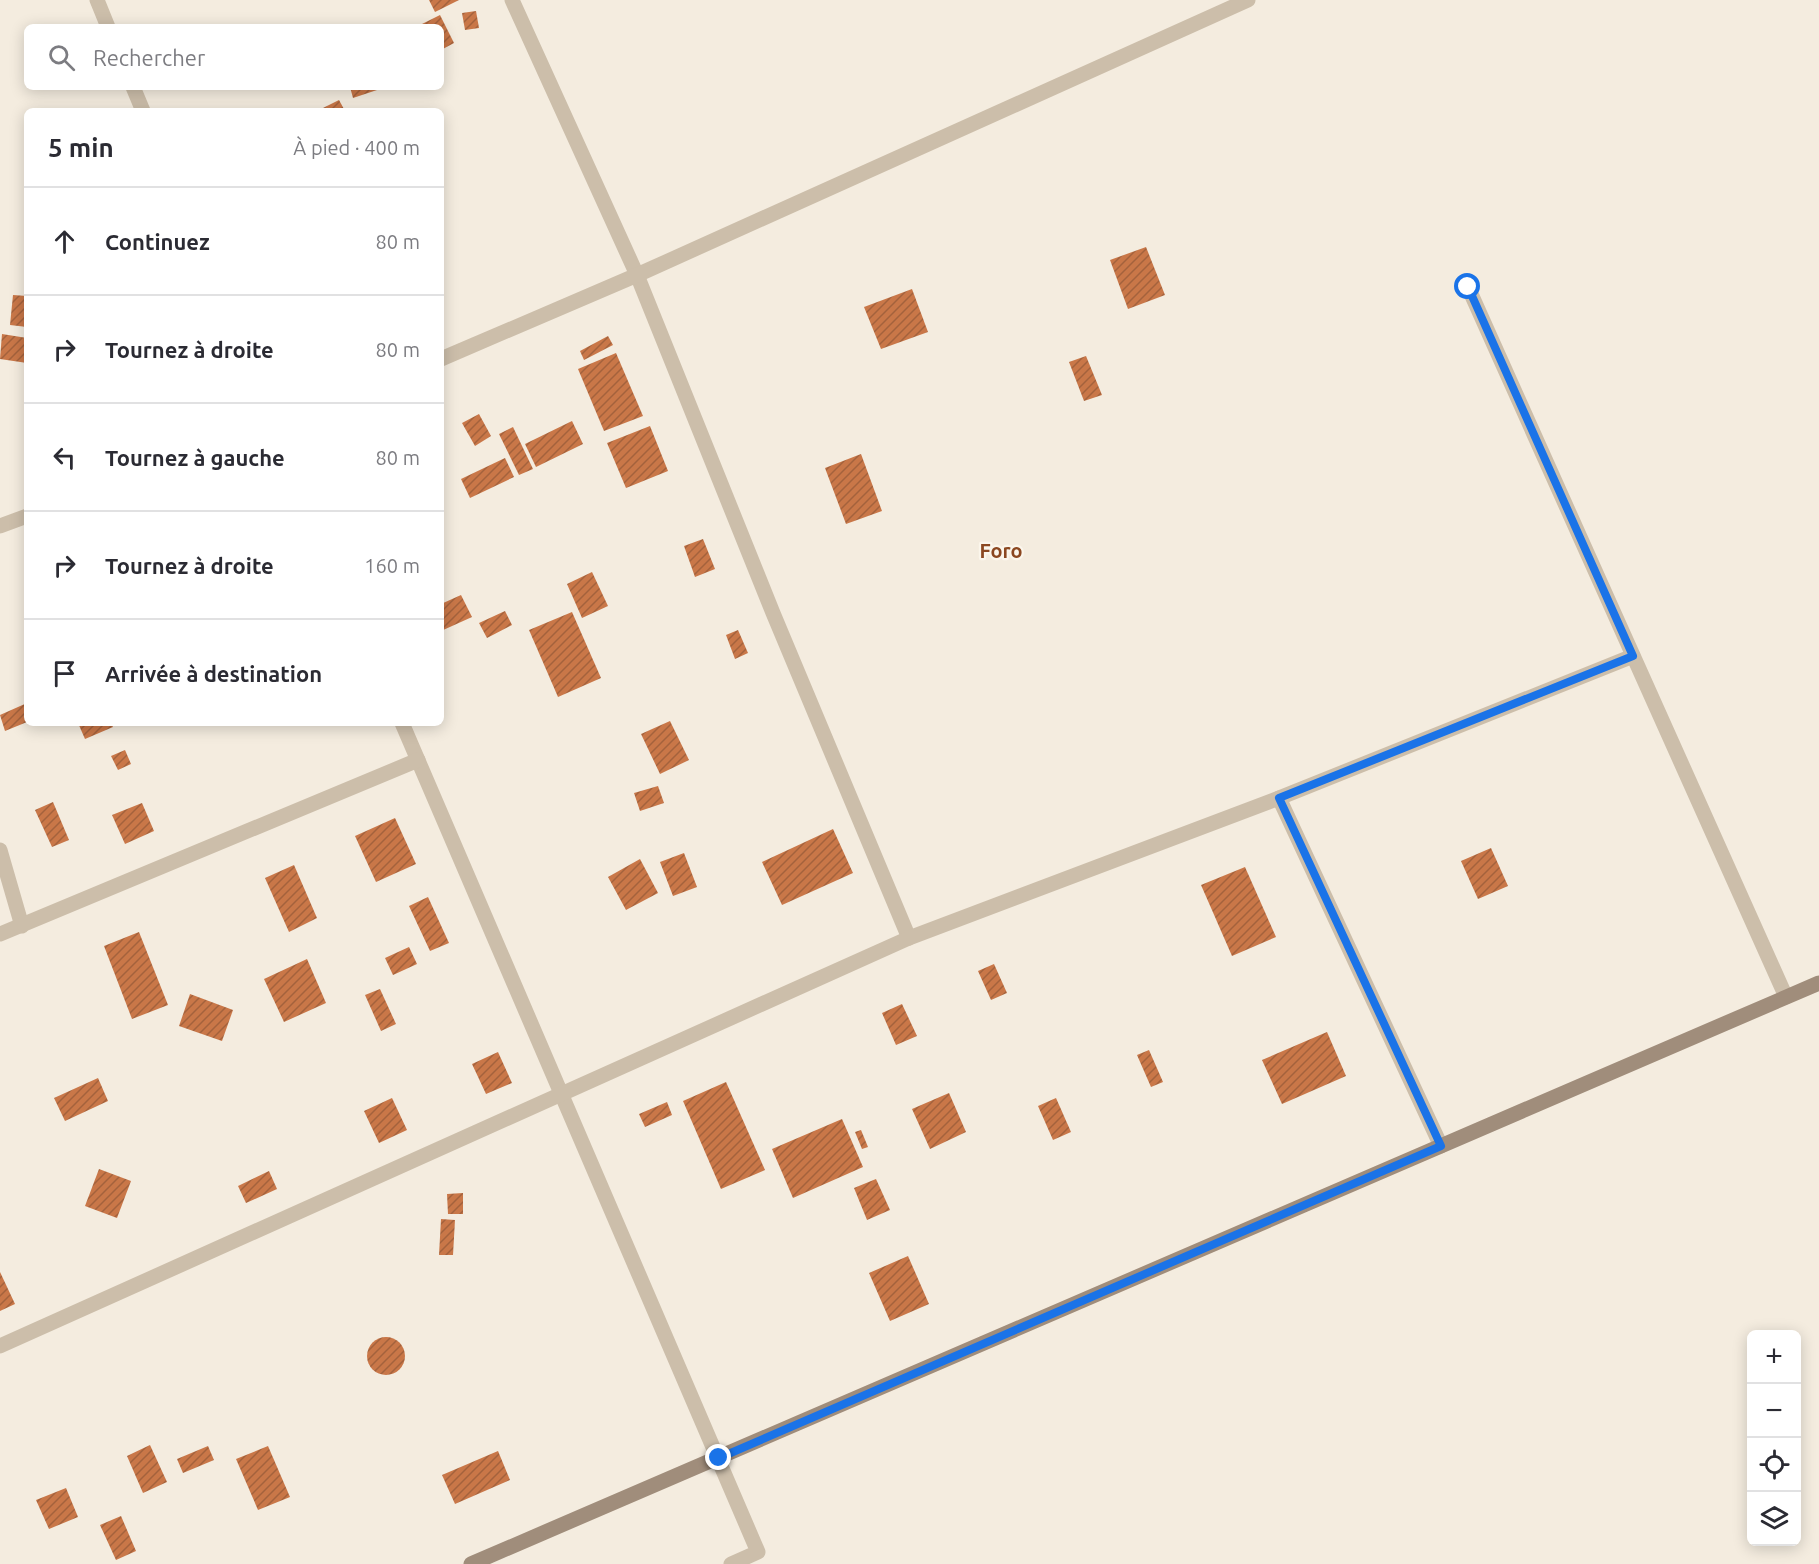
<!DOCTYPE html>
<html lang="fr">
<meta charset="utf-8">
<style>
:root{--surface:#fff;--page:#f7f7f7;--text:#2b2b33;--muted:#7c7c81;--line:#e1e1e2}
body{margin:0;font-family:Ubuntu,sans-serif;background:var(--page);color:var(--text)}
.controls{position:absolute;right:18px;bottom:18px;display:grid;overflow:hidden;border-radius:9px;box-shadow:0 3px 15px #0003}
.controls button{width:54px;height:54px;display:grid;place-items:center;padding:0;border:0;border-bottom:2px solid var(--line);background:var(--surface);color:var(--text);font:30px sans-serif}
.stop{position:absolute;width:18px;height:18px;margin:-14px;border:4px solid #1a73e8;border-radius:50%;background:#fff}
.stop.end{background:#1a73e8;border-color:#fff;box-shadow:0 2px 6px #0008}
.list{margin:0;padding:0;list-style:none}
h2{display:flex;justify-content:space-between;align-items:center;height:78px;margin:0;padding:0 24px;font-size:26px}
h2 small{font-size:20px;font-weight:400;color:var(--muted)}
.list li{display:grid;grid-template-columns:39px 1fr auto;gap:18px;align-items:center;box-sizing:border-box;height:108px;padding:0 24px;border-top:2px solid var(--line)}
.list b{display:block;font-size:22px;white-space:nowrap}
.list em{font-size:20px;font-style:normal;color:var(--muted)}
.icon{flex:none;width:33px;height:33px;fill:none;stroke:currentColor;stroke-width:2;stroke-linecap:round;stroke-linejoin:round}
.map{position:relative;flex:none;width:1819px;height:1564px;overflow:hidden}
.search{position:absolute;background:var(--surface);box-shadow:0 3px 15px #0003;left:24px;top:24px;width:420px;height:66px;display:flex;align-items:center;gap:15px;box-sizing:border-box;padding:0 21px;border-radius:9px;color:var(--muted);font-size:22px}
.panel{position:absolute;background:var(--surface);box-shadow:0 3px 15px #0003;left:24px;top:108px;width:420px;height:618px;border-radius:9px}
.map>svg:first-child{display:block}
.building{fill:url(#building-hatch)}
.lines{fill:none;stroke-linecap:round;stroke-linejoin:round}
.street{stroke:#ccbeaa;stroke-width:15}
.secondary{stroke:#a08d7b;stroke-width:15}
.route{stroke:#1a73e8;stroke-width:8}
.labels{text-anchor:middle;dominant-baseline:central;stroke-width:4.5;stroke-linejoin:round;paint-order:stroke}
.quarter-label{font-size:20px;font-weight:bold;fill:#8b4720;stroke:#fbf6ec}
</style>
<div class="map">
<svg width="1819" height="1564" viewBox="0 0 1819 1564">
<defs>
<pattern id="building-hatch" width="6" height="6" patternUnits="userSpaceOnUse" patternTransform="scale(1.5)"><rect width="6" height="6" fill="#c97748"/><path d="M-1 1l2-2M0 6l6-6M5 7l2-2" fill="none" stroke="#a4623c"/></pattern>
</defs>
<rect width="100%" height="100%" fill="#f4ecdf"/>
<g class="building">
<polygon points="429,0 459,0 435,12"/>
<polygon points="476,11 479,28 465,30 462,13"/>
<polygon points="440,15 454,43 441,50 441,27 416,27"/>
<polygon points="350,87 380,87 380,89 353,98"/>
<polygon points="339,100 345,111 317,111"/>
<polygon points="1146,247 1165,295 1128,309 1110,260"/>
<polygon points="912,289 928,332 881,349 864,307"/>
<polygon points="13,295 27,296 27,327 10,325"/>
<polygon points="2,334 27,338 27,363 0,359"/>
<polygon points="608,336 613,345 584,360 580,351"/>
<polygon points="616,353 643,416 604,431 578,369"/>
<polygon points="1086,356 1102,395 1084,401 1069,362"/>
<polygon points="479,414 491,436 475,446 462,423"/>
<polygon points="572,421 583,444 536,467 525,444"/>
<polygon points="650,426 668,471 626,488 607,443"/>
<polygon points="513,427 533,469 519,475 499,434"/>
<polygon points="861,454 882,511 846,524 825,468"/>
<polygon points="505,458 514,477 470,498 461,479"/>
<polygon points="703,539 715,569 695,577 684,546"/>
<polygon points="592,572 608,606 582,618 567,584"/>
<polygon points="461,595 472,617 441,631 441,604"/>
<polygon points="505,611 512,625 487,638 479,623"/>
<polygon points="572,612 601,678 558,697 529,630"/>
<polygon points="738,630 748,653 735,659 726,635"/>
<polygon points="27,703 27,722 5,731 0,715"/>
<polygon points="670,721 689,760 660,774 641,734"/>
<polygon points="78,723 111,723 113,727 85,739"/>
<polygon points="125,750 131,764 118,770 111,756"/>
<polygon points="658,786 664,803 640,811 634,793"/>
<polygon points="53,802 69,840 52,847 35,810"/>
<polygon points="142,803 154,831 125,844 112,815"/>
<polygon points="395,818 416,864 376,882 355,836"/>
<polygon points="833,829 853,873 782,905 762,862"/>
<polygon points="1491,848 1508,886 1478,899 1461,861"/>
<polygon points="684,853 697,887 673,896 660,862"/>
<polygon points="640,859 658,893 626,910 608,877"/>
<polygon points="294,865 317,918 289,932 265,878"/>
<polygon points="1245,867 1276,937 1232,956 1201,885"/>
<polygon points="428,897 449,943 430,951 409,906"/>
<polygon points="139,932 168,1005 132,1019 104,946"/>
<polygon points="409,947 417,964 393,975 385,958"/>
<polygon points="307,959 326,1003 284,1022 264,979"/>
<polygon points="994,964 1007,993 991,1000 978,971"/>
<polygon points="380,989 396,1024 381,1031 365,995"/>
<polygon points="190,994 233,1010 222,1041 179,1026"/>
<polygon points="902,1004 917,1036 896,1045 882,1013"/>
<polygon points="1327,1032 1346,1076 1282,1104 1262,1060"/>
<polygon points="1149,1050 1163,1082 1151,1087 1137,1055"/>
<polygon points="498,1052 512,1083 486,1094 472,1064"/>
<polygon points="98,1078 108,1101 65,1121 54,1098"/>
<polygon points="726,1082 765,1170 721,1189 683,1101"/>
<polygon points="949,1093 966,1132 930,1149 912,1109"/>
<polygon points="392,1098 407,1130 379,1143 364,1111"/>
<polygon points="1056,1098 1071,1132 1053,1140 1038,1106"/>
<polygon points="667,1102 672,1115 645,1127 639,1114"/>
<polygon points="842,1119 863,1167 793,1198 772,1149"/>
<polygon points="861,1130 868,1147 862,1149 855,1132"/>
<polygon points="99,1169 131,1181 117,1218 85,1206"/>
<polygon points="269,1171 277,1189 246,1203 238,1186"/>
<polygon points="876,1179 890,1210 867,1220 854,1188"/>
<polygon points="463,1193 463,1214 448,1214 447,1194"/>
<polygon points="441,1219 455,1220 453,1255 439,1255"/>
<polygon points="908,1256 929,1304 890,1321 869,1273"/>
<polygon points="0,1272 15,1304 0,1311"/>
<circle cx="386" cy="1356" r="19"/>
<polygon points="150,1445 167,1482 143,1493 127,1456"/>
<polygon points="208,1446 214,1460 183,1473 177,1459"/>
<polygon points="268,1446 290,1497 258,1510 236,1459"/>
<polygon points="498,1451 510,1480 455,1504 442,1475"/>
<polygon points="66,1488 78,1517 49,1529 36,1500"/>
<polygon points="121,1516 136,1551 116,1560 100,1525"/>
</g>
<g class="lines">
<g class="street">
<polyline points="97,0 108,27"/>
<polyline points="512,0 637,275 773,613 909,938"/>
<polyline points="133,87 143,111"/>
<polyline points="1468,287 1786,997"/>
<polyline points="441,359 637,275 1248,0"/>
<polyline points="0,526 27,516"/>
<polyline points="402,723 758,1552 731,1564"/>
<polyline points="1279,798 1441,1146"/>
<polyline points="0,850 22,926"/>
<polyline points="0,934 418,760"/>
<polyline points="0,1346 909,938 1279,798 1633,656"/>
</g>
<polyline class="secondary" points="471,1564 1819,983"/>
</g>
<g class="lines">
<polyline class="route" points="719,1458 1441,1146 1279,798 1633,656 1468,287"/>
</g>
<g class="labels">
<g class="quarter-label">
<text x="1001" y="550">Foro</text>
</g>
</g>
</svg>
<div class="controls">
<button>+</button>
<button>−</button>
<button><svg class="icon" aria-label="locate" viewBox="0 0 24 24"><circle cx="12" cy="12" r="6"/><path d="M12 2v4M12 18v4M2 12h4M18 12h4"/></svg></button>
<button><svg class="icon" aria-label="layers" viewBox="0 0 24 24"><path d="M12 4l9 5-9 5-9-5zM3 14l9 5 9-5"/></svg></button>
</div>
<div class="stop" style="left:1468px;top:287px"></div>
<div class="stop end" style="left:719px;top:1458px"></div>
<div class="search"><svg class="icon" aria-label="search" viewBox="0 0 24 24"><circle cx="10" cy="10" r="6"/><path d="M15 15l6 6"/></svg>Rechercher</div>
<section class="panel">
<h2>5 min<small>À pied · 400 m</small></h2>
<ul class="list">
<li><svg class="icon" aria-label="ahead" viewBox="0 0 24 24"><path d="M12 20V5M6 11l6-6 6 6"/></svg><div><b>Continuez</b></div><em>80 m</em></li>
<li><svg class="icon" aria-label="right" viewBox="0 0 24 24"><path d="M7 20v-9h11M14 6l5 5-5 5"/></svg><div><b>Tournez à droite</b></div><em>80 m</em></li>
<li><svg class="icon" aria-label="left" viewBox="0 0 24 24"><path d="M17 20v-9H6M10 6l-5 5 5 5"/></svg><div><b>Tournez à gauche</b></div><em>80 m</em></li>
<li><svg class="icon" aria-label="right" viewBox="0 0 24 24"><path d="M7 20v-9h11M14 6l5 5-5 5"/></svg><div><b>Tournez à droite</b></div><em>160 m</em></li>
<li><svg class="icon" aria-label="arrive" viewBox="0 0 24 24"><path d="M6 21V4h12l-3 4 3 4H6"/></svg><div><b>Arrivée à destination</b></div></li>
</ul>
</section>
</div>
